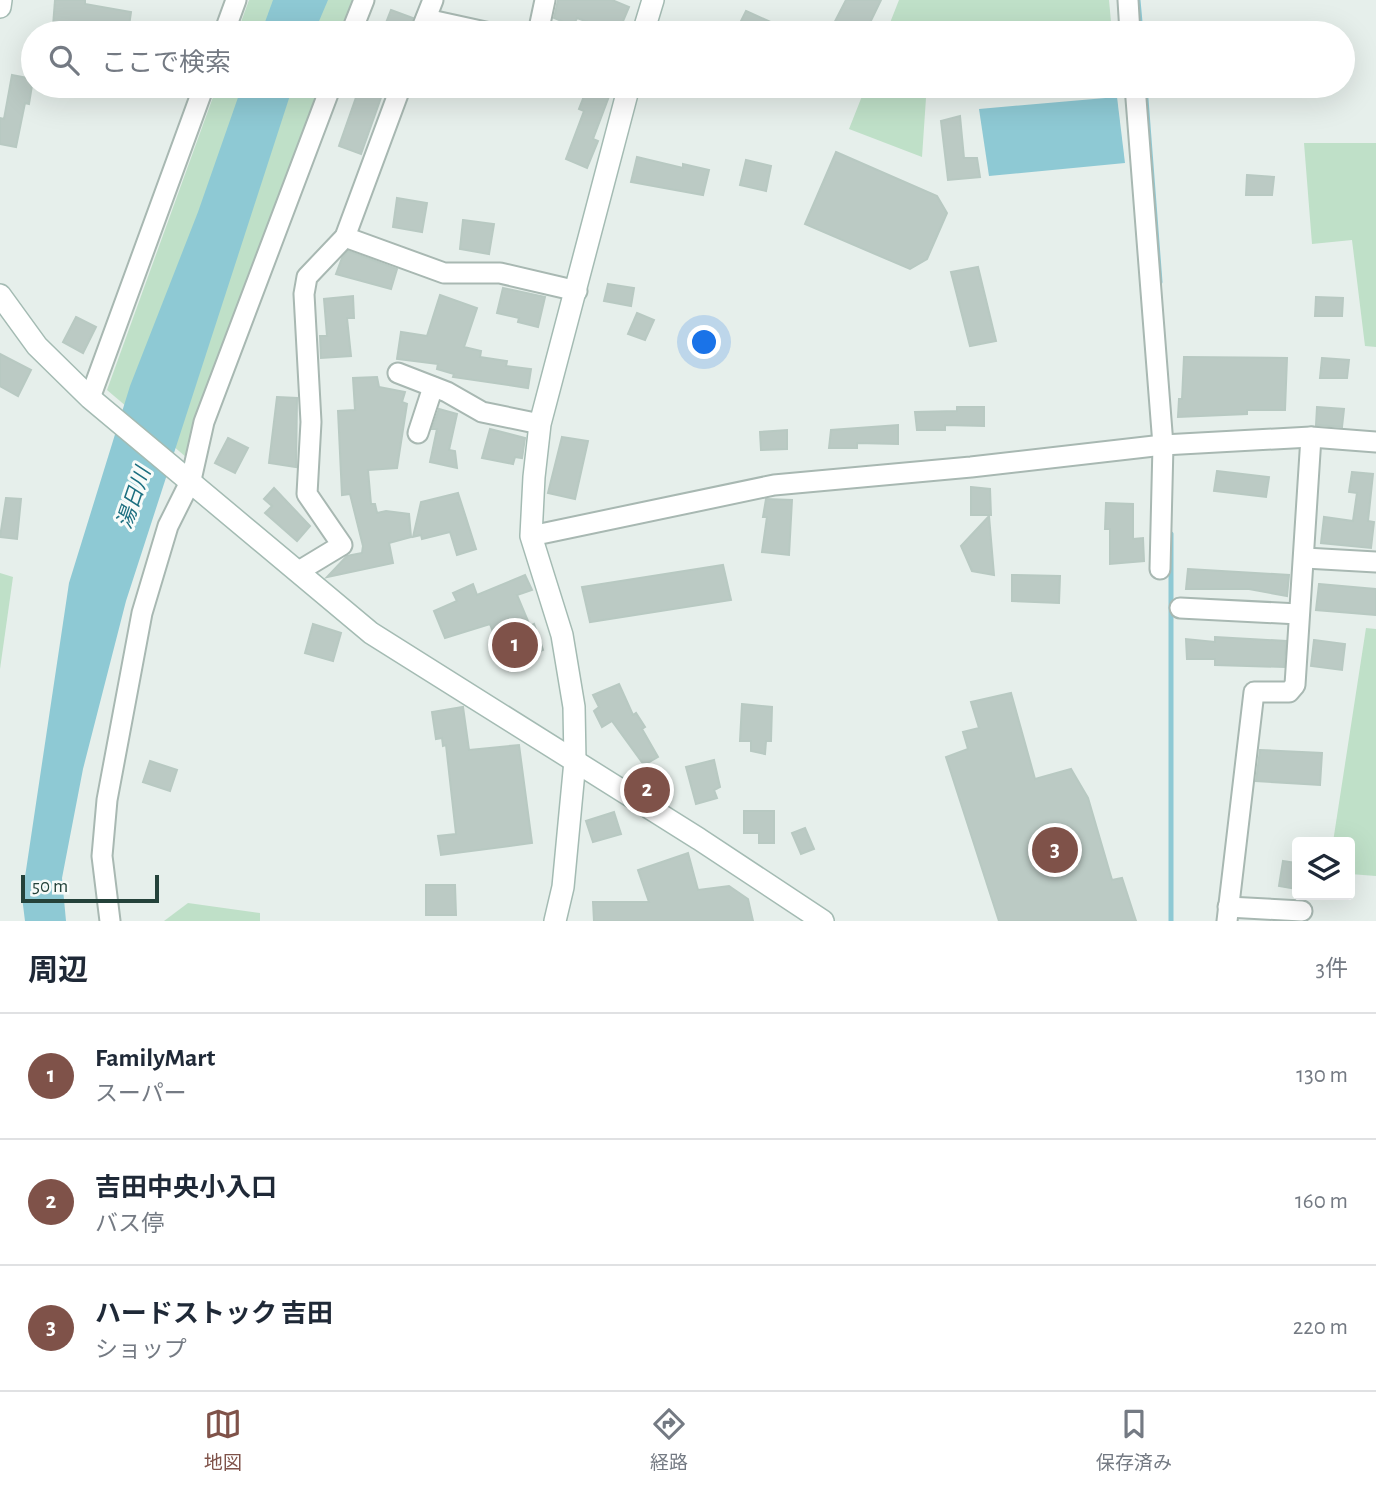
<!DOCTYPE html>
<html lang="ja">
<meta charset="utf-8">
<style>
:root{--surface:#fff;--page:#f6f6f7;--text:#1f2937;--muted:#747a83;--line:#e0e1e3;--accent:#7f5249}
body{margin:0;font-family:"Alegreya Sans","Noto Sans JP",sans-serif;background:var(--page);color:var(--text)}
.controls{position:absolute;right:21px;bottom:21px;display:grid;overflow:hidden;border-radius:7px;box-shadow:0 7px 28px #0002}
.controls button{width:63px;height:63px;display:grid;place-items:center;padding:0;border:0;border-bottom:2px solid var(--line);background:var(--surface);color:var(--text);font:35px sans-serif}
.scale{position:absolute;left:21px;bottom:18px;width:138px;box-sizing:border-box;padding-left:7px;border:4px solid #24423a;border-top:0;font-size:19px;line-height:24px;white-space:nowrap;color:#24423a;-webkit-text-stroke:5px #f7fbf9;paint-order:stroke}
.you{position:absolute;left:705px;top:343px;width:24px;height:24px;margin:-18px;border:5px solid #fff;border-radius:50%;background:#1a73e8;box-shadow:0 0 0 10px #1a73e833}
.badge{display:grid;place-items:center;width:46px;height:46px;border-radius:50%;background:var(--accent);color:#fff;font-size:23px;font-weight:700}
.pin{position:absolute;translate:-50% -50%;border:4px solid #fff;box-shadow:0 2px 7px #0006}
.list{margin:0;padding:0;list-style:none}
h2{display:flex;justify-content:space-between;align-items:center;height:91px;margin:0;padding:0 28px;font-size:30px}
h2 small{font-size:23px;font-weight:400;color:var(--muted)}
.list li{display:grid;grid-template-columns:46px 1fr auto;gap:21px;align-items:center;box-sizing:border-box;height:126px;padding:0 28px;border-top:2px solid var(--line)}
.list b{display:block;font-size:26px;white-space:nowrap}
.list p{margin:0;font-size:23px;white-space:nowrap;color:var(--muted)}
.list em{font-size:23px;font-style:normal;color:var(--muted)}
.icon{flex:none;width:38px;height:38px;fill:none;stroke:currentColor;stroke-width:2;stroke-linecap:round;stroke-linejoin:round}
.map{position:relative;flex:none;width:1376px;height:921px;overflow:hidden}
.search{position:absolute;background:var(--surface);box-shadow:0 7px 28px #0002;left:21px;right:21px;top:21px;height:77px;display:flex;align-items:center;gap:18px;box-sizing:border-box;padding:0 24px;border-radius:38px;color:var(--muted);font-size:26px}
.sheet{height:469px;background:var(--surface)}
nav{display:flex;justify-content:space-around;align-items:center;box-sizing:border-box;height:98px;border-top:2px solid var(--line);background:var(--surface);font-size:19px;color:var(--muted)}
nav a{display:grid;justify-items:center;gap:4px}
nav .on{color:var(--accent)}
.map>svg:first-child{display:block}
.green{fill:#bfe0c8}
.water{fill:#8ec9d4}
.lines{fill:none;stroke-linecap:round;stroke-linejoin:round}
.stream{stroke:#8ec9d4;stroke-width:5}
.building{fill:#bbcac4;stroke:#b8c9c2;stroke-width:2}
.street-casing{stroke:#a8b8b2;stroke-width:23}
.secondary-casing{stroke:#a4bbb3;stroke-width:24}
.street{stroke:#fff;stroke-width:19}
.secondary{stroke:#fff;stroke-width:21}
.labels{text-anchor:middle;dominant-baseline:central;stroke-width:6;stroke-linejoin:round;paint-order:stroke}
.water-label{font-size:21px;font-style:italic;fill:#1c6f80;stroke:#f7fbf9}
</style>
<div class="map">
<svg width="1376" height="921" viewBox="0 0 1376 921">
<rect width="100%" height="100%" fill="#e6efeb"/>
<g class="green">
<polygon points="249,0 364,0 350,33 237,33"/>
<polygon points="899,0 1109,0 1112,33 886,33"/>
<polygon points="217,86 329,86 186,457 107,390"/>
<polygon points="866,86 1070,86 926,98 922,157 849,129"/>
<polygon points="1304,143 1376,143 1376,347 1365,346 1352,240 1312,244"/>
<polygon points="0,573 13,577 0,669"/>
<polygon points="1366,628 1376,629 1376,876 1350,874 1350,842 1333,842"/>
<polygon points="188,903 260,913 260,921 164,921"/>
</g>
<g class="water">
<polygon points="273,0 328,0 314,33 261,33"/>
<polygon points="242,86 293,86 126,601 83,769 62,878 66,921 25,921 22,897 69,583 130,386 198,212"/>
<polygon points="1117,97 1125,163 989,176 979,109"/>
</g>
<g class="lines">
<g class="stream">
<polyline points="1138,0 1141,33"/>
<polyline points="1145,86 1160,282"/>
<polyline points="1171,921 1171,534"/>
</g>
</g>
<g class="building">
<polygon points="55,0 85,0 85,4 131,12 128,33 53,26"/>
<polygon points="558,0 612,0 629,7 618,33 577,18 573,26 554,18"/>
<polygon points="846,0 881,0 865,33 829,33"/>
<polygon points="391,10 413,18 407,33 382,33"/>
<polygon points="746,11 795,33 735,33"/>
<polygon points="12,75 33,79 29,104 25,103 16,147 0,144 0,118 4,119"/>
<polygon points="360,86 384,89 361,154 339,146"/>
<polygon points="588,86 611,91 593,139 598,141 587,168 566,159 584,111 579,109"/>
<polygon points="960,116 964,158 977,158 980,177 948,180 941,121"/>
<polygon points="836,152 937,196 947,213 927,259 910,269 805,224"/>
<polygon points="637,157 683,168 683,164 709,170 703,195 631,182"/>
<polygon points="746,160 771,166 766,191 740,185"/>
<polygon points="1247,175 1274,177 1272,195 1246,195"/>
<polygon points="397,198 427,203 422,232 393,227"/>
<polygon points="463,220 494,224 489,254 460,249"/>
<polygon points="348,251 397,269 391,289 336,274 342,258"/>
<polygon points="978,267 996,341 970,346 951,272"/>
<polygon points="608,284 634,288 631,306 604,301"/>
<polygon points="503,288 545,297 538,327 518,322 519,318 497,313"/>
<polygon points="440,295 477,308 464,347 481,351 480,357 507,361 506,366 531,369 528,388 453,377 454,374 437,369 438,364 397,359 401,332 427,336"/>
<polygon points="353,296 354,318 347,318 351,356 321,358 320,336 327,336 324,299"/>
<polygon points="1316,297 1343,298 1342,316 1315,316"/>
<polygon points="637,313 654,320 645,340 628,334"/>
<polygon points="76,317 96,327 83,353 63,342"/>
<polygon points="0,354 31,370 18,396 0,386"/>
<polygon points="1184,357 1287,358 1285,410 1247,410 1247,414 1178,417 1179,399 1182,399"/>
<polygon points="1322,358 1349,360 1347,378 1320,378"/>
<polygon points="377,377 379,387 405,392 402,402 407,404 397,468 368,470 371,504 375,504 377,513 386,511 409,514 411,537 389,543 393,563 327,577 347,556 362,553 363,546 350,494 342,495 338,411 355,410 353,378"/>
<polygon points="277,397 297,398 296,467 269,463"/>
<polygon points="957,407 984,407 984,426 945,425 945,430 917,430 915,412 957,411"/>
<polygon points="1317,407 1344,409 1342,427 1316,425"/>
<polygon points="439,409 457,414 449,450 455,451 457,468 430,462 437,429 432,429"/>
<polygon points="898,425 898,444 857,443 857,448 829,448 831,430"/>
<polygon points="490,429 525,438 522,458 515,457 513,464 482,458"/>
<polygon points="787,430 787,449 761,450 760,432"/>
<polygon points="562,437 588,441 575,499 548,493"/>
<polygon points="228,438 248,448 235,473 215,463"/>
<polygon points="1217,471 1269,477 1266,497 1214,491"/>
<polygon points="1352,472 1373,474 1368,521 1374,522 1371,548 1321,543 1324,517 1353,521 1357,493 1349,492"/>
<polygon points="971,487 990,489 991,515 971,515"/>
<polygon points="274,488 310,526 297,541 265,513 272,506 264,499"/>
<polygon points="458,493 476,549 457,555 450,532 422,539 421,535 413,537 421,502"/>
<polygon points="6,498 21,499 17,539 0,537"/>
<polygon points="766,499 792,500 789,555 762,552 767,517 763,517"/>
<polygon points="1106,503 1133,504 1133,539 1143,538 1144,561 1110,564 1110,529 1105,529"/>
<polygon points="989,516 994,575 972,571 961,546"/>
<polygon points="723,565 731,600 590,622 582,587"/>
<polygon points="1188,569 1289,575 1287,596 1249,589 1186,589"/>
<polygon points="525,575 532,590 517,595 530,626 534,624 543,650 505,664 490,624 445,638 434,611 457,601 453,593 473,584 477,595"/>
<polygon points="1012,575 1060,576 1059,603 1012,601"/>
<polygon points="1319,584 1376,589 1376,615 1316,610"/>
<polygon points="313,624 341,633 333,661 305,653"/>
<polygon points="1215,637 1286,641 1284,667 1215,665 1215,659 1187,659 1186,639 1215,642"/>
<polygon points="1314,640 1345,644 1342,670 1311,666"/>
<polygon points="619,684 633,715 636,713 645,727 642,729 658,757 644,765 612,721 602,727 594,711 599,707 593,695"/>
<polygon points="1011,693 1035,779 1071,769 1088,798 1112,880 1122,878 1136,921 999,921 946,757 968,749 963,732 979,728 971,702"/>
<polygon points="742,704 772,707 771,741 766,741 765,754 751,751 751,741 740,741"/>
<polygon points="463,707 469,750 519,745 532,843 441,855 438,836 456,834 446,745 443,746 442,738 436,739 432,712"/>
<polygon points="1260,750 1322,753 1320,785 1256,781"/>
<polygon points="714,760 720,787 714,790 717,798 696,804 686,767"/>
<polygon points="150,761 177,770 170,791 143,782"/>
<polygon points="744,811 774,811 774,843 759,843 759,833 744,833"/>
<polygon points="614,812 621,834 593,842 586,821"/>
<polygon points="805,828 814,849 801,854 792,833"/>
<polygon points="688,853 698,890 729,886 748,899 753,921 594,921 593,902 649,902 638,870"/>
<polygon points="1283,861 1297,863 1297,889 1279,886"/>
<polygon points="426,885 455,885 456,915 426,915"/>
</g>
<g class="lines">
<g class="street-casing">
<g id="street">
<polyline points="1128,0 1130,33"/>
<polyline points="426,19 490,33"/>
<polyline points="224,33 236,0"/>
<polyline points="351,33 364,0"/>
<polyline points="420,33 433,0"/>
<polyline points="538,33 545,0"/>
<polyline points="1135,86 1163,445 1160,569"/>
<polyline points="345,237 444,273 500,273 577,291"/>
<polyline points="398,373 447,392 482,412 540,424"/>
<polyline points="90,398 204,86"/>
<polyline points="418,433 433,387"/>
<polyline points="531,536 774,485 971,467 1163,445 1311,437 1376,442"/>
<polyline points="1305,558 1376,562"/>
<polyline points="299,571 342,545 307,494 311,422 304,294 307,277 345,237 401,86"/>
<polyline points="1180,608 1299,614"/>
<polyline points="1228,907 1302,911"/>
<polyline points="110,921 102,856 107,800 142,613 168,526 191,480 204,422 331,86"/>
<polyline points="1227,921 1254,692 1289,692 1295,685 1311,437"/>
</g>
</g>
<g class="secondary-casing">
<g id="secondary">
<polyline points="0,7 1,0"/>
<polyline points="643,33 653,0"/>
<polyline points="0,295 37,346 90,398 371,633 699,839 823,921"/>
<polyline points="555,921 563,887 575,761 574,707 562,635 531,536 534,477 540,424 629,86"/>
</g>
</g>
<use href="#street" class="street"/>
<use href="#secondary" class="secondary"/>
</g>
<g class="labels">
<g class="water-label">
<text transform="translate(134 498) rotate(-71)">湯日川</text>
</g>
</g>
</svg>
<div class="controls">
<button><svg class="icon" aria-label="layers" viewBox="0 0 24 24"><path d="M12 4l9 5-9 5-9-5zM3 14l9 5 9-5"/></svg></button>
</div>
<div class="scale">50 m</div>
<div class="you"></div>
<div class="pin badge" style="left:515px;top:645px">1</div>
<div class="pin badge" style="left:647px;top:790px">2</div>
<div class="pin badge" style="left:1055px;top:850px">3</div>
<div class="search"><svg class="icon" aria-label="search" viewBox="0 0 24 24"><circle cx="10" cy="10" r="6"/><path d="M15 15l6 6"/></svg>ここで検索</div>
</div>
<section class="sheet">
<h2>周辺<small>3件</small></h2>
<ul class="list">
<li><span class="badge">1</span><div><b>FamilyMart</b><p>スーパー</p></div><em>130 m</em></li>
<li><span class="badge">2</span><div><b>吉田中央小入口</b><p>バス停</p></div><em>160 m</em></li>
<li><span class="badge">3</span><div><b>ハードストック 吉田</b><p>ショップ</p></div><em>220 m</em></li>
</ul>
</section>
<nav>
<a class="on"><svg class="icon" aria-label="map" viewBox="0 0 24 24"><path d="M3 6l6-2 6 2 6-2v14l-6 2-6-2-6 2zM9 4v14M15 6v14"/></svg>地図</a>
<a><svg class="icon" aria-label="directions" viewBox="0 0 24 24"><path d="M12 3l9 9-9 9-9-9zM9 14v-3h6M13 9l2 2-2 2"/></svg>経路</a>
<a><svg class="icon" aria-label="saved" viewBox="0 0 24 24"><path d="M7 4h10v16l-5-4-5 4z"/></svg>保存済み</a>
</nav>
